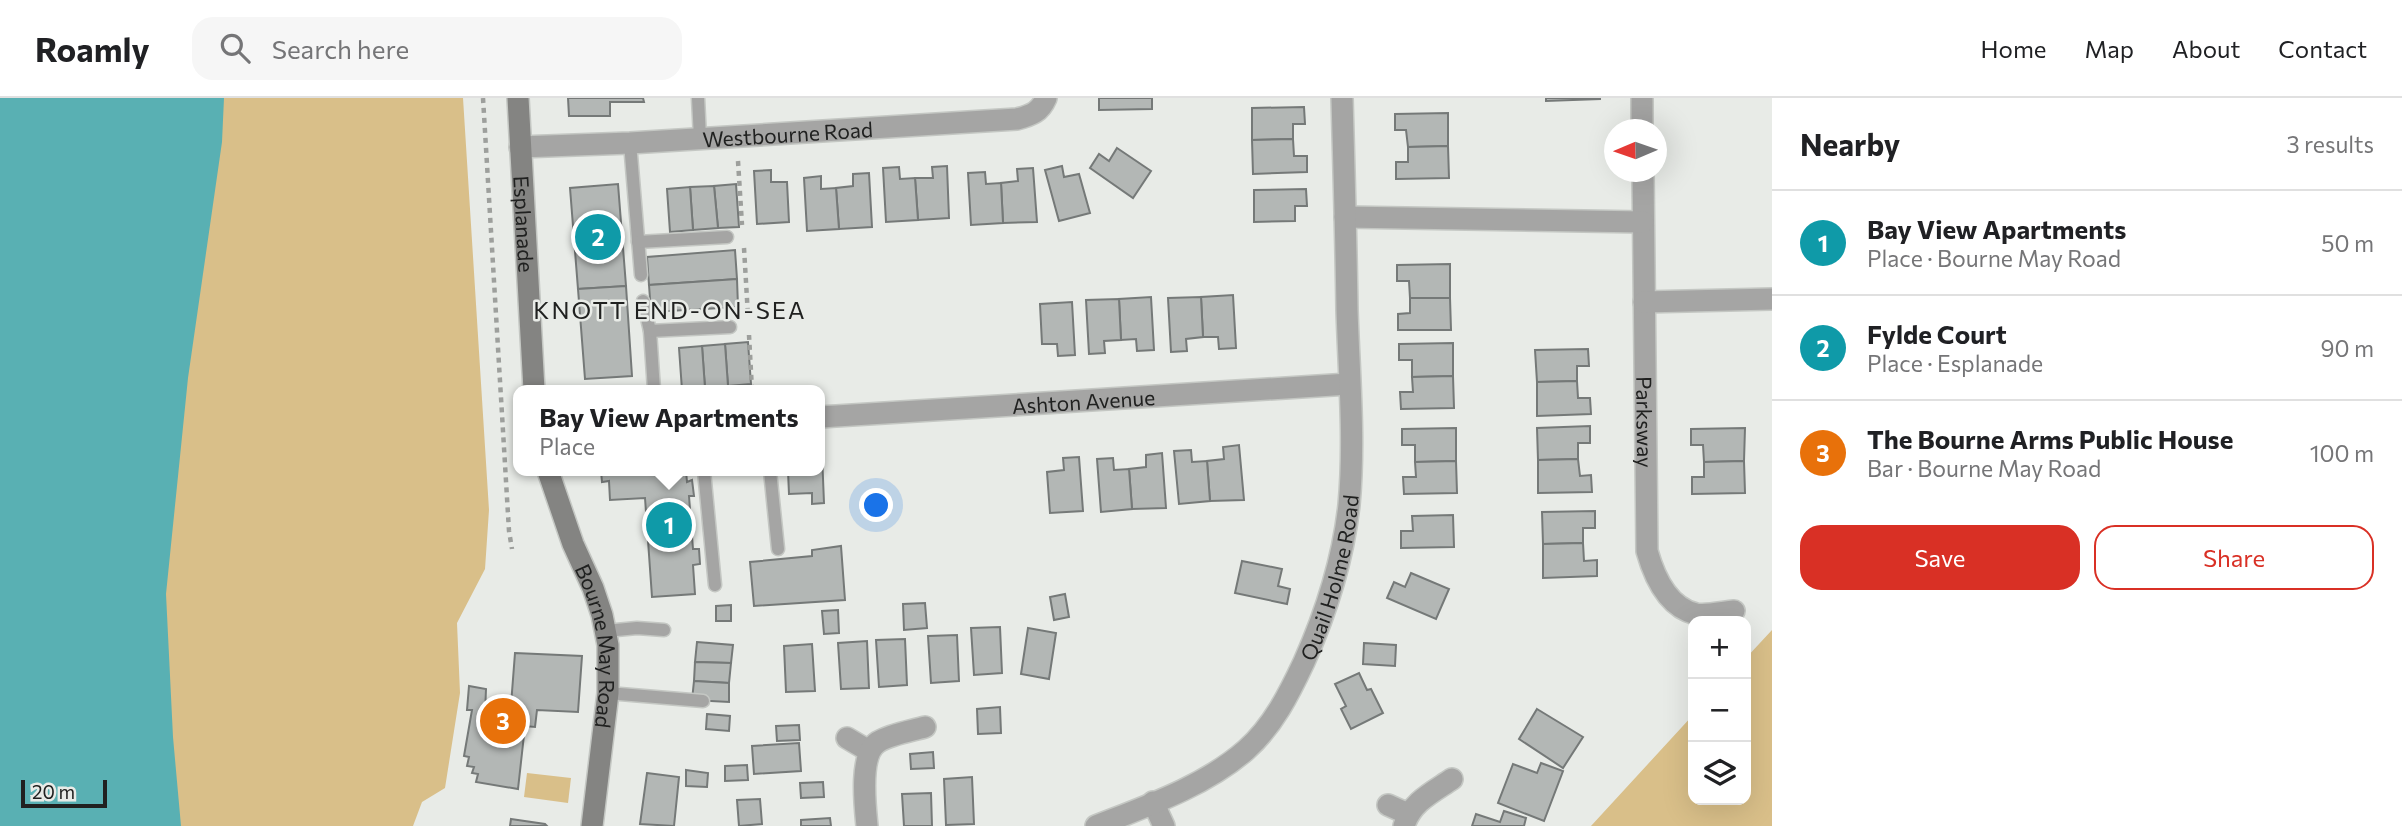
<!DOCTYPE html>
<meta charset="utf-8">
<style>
:root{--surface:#fff;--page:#f6f6f6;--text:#202124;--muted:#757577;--line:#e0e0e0;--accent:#d93025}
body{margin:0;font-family:Commissioner,sans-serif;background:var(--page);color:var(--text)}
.controls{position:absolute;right:21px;bottom:21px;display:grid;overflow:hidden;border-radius:14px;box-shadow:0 7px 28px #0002}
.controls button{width:63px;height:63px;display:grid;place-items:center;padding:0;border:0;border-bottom:2px solid var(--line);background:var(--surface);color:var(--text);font:35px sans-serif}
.compass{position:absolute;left:1604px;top:21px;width:63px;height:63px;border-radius:50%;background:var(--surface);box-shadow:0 7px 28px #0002;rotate:268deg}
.scale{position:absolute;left:21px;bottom:18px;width:86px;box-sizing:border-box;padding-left:7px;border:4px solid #202120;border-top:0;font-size:19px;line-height:24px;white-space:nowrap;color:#202120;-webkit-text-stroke:5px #e8ebe7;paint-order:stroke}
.you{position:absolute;left:877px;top:408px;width:24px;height:24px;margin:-18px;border:5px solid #fff;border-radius:50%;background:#1a73e8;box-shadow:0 0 0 10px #1a73e833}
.badge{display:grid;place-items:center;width:46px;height:46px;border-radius:50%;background:var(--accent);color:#fff;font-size:23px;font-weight:700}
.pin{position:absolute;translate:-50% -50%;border:4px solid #fff;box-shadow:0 2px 7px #0006}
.popup{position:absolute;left:513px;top:287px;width:312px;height:91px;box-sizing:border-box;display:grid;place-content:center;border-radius:14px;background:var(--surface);filter:drop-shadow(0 2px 5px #0005);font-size:23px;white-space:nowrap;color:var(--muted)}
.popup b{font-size:26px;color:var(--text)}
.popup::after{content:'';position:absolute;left:50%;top:100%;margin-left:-14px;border:14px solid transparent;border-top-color:var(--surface)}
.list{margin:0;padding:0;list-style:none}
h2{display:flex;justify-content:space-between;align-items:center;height:91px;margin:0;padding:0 28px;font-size:30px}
h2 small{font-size:23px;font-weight:400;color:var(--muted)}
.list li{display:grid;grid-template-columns:46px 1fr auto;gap:21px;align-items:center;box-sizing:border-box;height:105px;padding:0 28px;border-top:2px solid var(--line)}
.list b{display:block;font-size:26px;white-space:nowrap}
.list p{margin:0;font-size:23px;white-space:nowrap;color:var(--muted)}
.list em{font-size:23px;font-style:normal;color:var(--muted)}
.actions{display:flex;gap:14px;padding:21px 28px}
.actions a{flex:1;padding:16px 0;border:2px solid var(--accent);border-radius:21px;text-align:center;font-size:24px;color:var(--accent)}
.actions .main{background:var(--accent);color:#fff}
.icon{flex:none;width:38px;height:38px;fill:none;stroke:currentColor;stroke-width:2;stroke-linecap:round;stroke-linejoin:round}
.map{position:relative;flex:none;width:1772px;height:728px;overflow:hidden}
header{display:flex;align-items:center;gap:42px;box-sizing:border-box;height:98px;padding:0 35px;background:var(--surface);border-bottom:2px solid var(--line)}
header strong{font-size:33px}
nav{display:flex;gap:38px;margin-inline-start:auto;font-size:24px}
.search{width:490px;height:63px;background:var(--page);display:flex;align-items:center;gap:18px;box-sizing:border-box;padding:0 24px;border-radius:21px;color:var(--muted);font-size:26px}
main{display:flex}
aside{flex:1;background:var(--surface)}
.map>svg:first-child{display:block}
.green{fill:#d9bf89}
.water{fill:#59b0b3}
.building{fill:#b3b7b5;stroke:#757978;stroke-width:2}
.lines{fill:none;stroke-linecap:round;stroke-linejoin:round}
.lane-casing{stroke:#c4c7c3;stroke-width:15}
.street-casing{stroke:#c4c7c3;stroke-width:24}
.secondary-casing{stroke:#c4c7c3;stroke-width:24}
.path{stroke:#9d9f9c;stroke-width:4.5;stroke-dasharray:5 5;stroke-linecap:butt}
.lane{stroke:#a5a5a4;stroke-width:12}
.street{stroke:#a5a5a4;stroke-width:21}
.secondary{stroke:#848482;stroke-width:21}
.labels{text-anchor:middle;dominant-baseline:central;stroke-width:5;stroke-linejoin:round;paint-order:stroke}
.street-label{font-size:21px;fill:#202120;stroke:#e8ebe7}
.quarter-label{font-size:24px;letter-spacing:2px;fill:#202120;stroke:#e8ebe7}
</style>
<header>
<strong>Roamly</strong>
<div class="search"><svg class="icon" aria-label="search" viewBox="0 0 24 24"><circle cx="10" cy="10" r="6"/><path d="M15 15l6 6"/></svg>Search here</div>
<nav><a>Home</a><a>Map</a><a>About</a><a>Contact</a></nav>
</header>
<main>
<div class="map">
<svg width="1772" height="728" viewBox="0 0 1772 728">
<rect width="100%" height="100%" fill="#e8ebe7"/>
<g class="green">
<polygon points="0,0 463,0 489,412 485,471 457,525 460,595 445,690 422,704 413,728 0,728"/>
<polygon points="1772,532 1772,728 1591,728 1693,617 1693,702 1746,702 1746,560"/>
<polygon points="527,675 571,680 568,705 524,699"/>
</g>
<polygon class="water" points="0,0 224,0 222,44 188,280 166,496 173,639 181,728 0,728"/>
<g class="building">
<polygon points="568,0 643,0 644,4 610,4 610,18 569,18"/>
<polygon points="1099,0 1152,0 1152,11 1099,12"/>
<polygon points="1546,0 1600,0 1600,1 1546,3"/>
<polygon points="1304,9 1305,26 1293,26 1293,41 1252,42 1252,10"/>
<polygon points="1448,15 1448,48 1408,49 1406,32 1395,32 1395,16"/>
<polygon points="1293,41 1294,58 1307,58 1307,74 1253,76 1252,42"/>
<polygon points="1448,48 1449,80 1396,81 1396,64 1408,64 1408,49"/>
<polygon points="1117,50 1151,73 1133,100 1090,70 1099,56 1109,63"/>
<polygon points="947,68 949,120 918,122 915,80 933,80 932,69"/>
<polygon points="1062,68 1064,79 1079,76 1090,115 1059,123 1045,72"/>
<polygon points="899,69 900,81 915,80 918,122 886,124 883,70"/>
<polygon points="1033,70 1037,124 1003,125 1001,85 1018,83 1017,71"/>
<polygon points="771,72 771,84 787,84 789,124 757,126 754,73"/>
<polygon points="985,74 986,86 1001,85 1003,125 971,127 968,75"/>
<polygon points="869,75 872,129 839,131 836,90 853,88 853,76"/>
<polygon points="821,78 821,91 836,90 839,131 807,133 804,80"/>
<polygon points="618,86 626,188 578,191 570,90"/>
<polygon points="736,86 739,129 718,130 714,88"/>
<polygon points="714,88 718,130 693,132 690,89"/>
<polygon points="690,89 693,132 670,134 667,91"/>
<polygon points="1306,91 1307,108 1295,108 1295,123 1254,124 1254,92"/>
<polygon points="735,152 737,181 649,187 647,159"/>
<polygon points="1450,166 1450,200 1410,200 1409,183 1397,183 1397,167"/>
<polygon points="737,181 738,209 651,214 649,187"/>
<polygon points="626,188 632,278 585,281 578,191"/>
<polygon points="1233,197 1236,250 1219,251 1218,239 1203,239 1201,199"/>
<polygon points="1151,199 1154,252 1137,253 1136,241 1121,242 1119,201"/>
<polygon points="1201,199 1203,239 1186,241 1187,253 1171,254 1168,200"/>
<polygon points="1410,200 1450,200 1451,232 1398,232 1398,216 1410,215"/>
<polygon points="1119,201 1121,242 1104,243 1105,255 1089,256 1086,202"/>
<polygon points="1072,204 1075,257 1058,258 1057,246 1042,246 1040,206"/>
<polygon points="748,244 751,286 728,288 725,246"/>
<polygon points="1453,245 1453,278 1412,279 1412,262 1399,262 1399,246"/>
<polygon points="725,246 728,288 705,290 702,248"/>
<polygon points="702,248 705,290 682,292 679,250"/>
<polygon points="1588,251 1589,268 1577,268 1577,283 1537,284 1535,252"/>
<polygon points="1453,278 1454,310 1401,311 1400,294 1413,294 1412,279"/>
<polygon points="1577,283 1578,300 1590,300 1591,316 1537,318 1537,284"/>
<polygon points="1590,328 1590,345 1578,345 1578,361 1538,362 1537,330"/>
<polygon points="1456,330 1456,363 1415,364 1415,347 1402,347 1402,331"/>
<polygon points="1745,330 1744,363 1704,364 1703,347 1691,347 1691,331"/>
<polygon points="1239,347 1244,402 1210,403 1207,363 1224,361 1223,349"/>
<polygon points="1191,352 1192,364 1207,363 1210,403 1179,406 1174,353"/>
<polygon points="1162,355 1166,410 1132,411 1129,371 1146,369 1146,357"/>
<polygon points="820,356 822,356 824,405 812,406 812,395 789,396 788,373 820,373"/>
<polygon points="1079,359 1083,413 1050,415 1047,374 1064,372 1063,360"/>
<polygon points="1113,360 1114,372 1129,371 1132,411 1101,414 1097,361"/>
<polygon points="1578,361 1580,378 1591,377 1592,394 1538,395 1538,362"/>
<polygon points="1456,363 1457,395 1404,396 1403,379 1416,379 1415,364"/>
<polygon points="1744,363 1745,395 1692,396 1692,379 1704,379 1704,364"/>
<polygon points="601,373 686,373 687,384 692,382 694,398 689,398 693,451 699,451 700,466 693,467 695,496 652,499 645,400 610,402 609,383 602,384"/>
<polygon points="1595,413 1595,430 1583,430 1583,445 1543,446 1542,414"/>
<polygon points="1453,417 1454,449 1401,450 1401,433 1413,433 1412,418"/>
<polygon points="1583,445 1584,463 1597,462 1597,478 1543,480 1543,446"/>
<polygon points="841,448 845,502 754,508 750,464 812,458 812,452"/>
<polygon points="1242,463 1282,471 1278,488 1290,491 1287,506 1235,495"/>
<polygon points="1411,475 1449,491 1436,521 1387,500 1394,484 1405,489"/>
<polygon points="1065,496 1069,519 1054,522 1050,499"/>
<polygon points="925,505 927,530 904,532 903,506"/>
<polygon points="731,507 731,523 716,523 716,508"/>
<polygon points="838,512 839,535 824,536 822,513"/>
<polygon points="1000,529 1002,575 974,577 971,530"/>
<polygon points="1028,530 1056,535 1049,581 1021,576"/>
<polygon points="957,537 959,583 931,585 928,538"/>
<polygon points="905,541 907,587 879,589 876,542"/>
<polygon points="867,543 869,590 841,591 838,545"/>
<polygon points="697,544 733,547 731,565 695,564"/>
<polygon points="1364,545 1396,547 1395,568 1363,566"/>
<polygon points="812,546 815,593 786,594 784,548"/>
<polygon points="515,555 582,558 578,614 537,612 535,629 525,628 518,691 476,684 478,676 472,675 474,669 467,668 469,659 464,658 472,612 467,612 469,588 486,591 485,616 513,617 514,607 511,607"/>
<polygon points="695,564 731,565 729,585 694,583"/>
<polygon points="1359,575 1367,592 1371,591 1383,615 1351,631 1341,611 1346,608 1335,586"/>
<polygon points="694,583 729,585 729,604 692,602"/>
<polygon points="1000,609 1001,635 978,636 977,611"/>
<polygon points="1537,611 1583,639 1563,670 1519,641"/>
<polygon points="707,616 730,618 729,633 706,631"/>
<polygon points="799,627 800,642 777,643 776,628"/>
<polygon points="799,645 801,673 754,676 752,648"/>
<polygon points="933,654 934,670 911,671 910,656"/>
<polygon points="1541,665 1563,673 1544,723 1498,705 1513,666 1537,675"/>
<polygon points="747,667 748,682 725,683 725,668"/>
<polygon points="686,672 708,675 707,689 686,688"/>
<polygon points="647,675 679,679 674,728 640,726"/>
<polygon points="972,679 974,726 946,727 944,681"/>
<polygon points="823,684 824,699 801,700 800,685"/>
<polygon points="931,695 932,728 904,728 902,696"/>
<polygon points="760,701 762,726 739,728 737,702"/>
<polygon points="1504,713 1526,720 1524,728 1472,728 1476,716 1500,724"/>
<polygon points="830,720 831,728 801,728 801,722"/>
<polygon points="511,721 545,726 547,728 510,728"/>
</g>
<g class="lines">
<g class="lane-casing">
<g id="lane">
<polyline points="698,0 700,40"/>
<polyline points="630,45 641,177"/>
<polyline points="638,144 727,139"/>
<polyline points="643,203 650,233 654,292"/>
<polyline points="650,233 730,229"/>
<polyline points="704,373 715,487"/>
<polyline points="770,373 778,451"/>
<polyline points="606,533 637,530 664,532"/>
<polyline points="608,595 703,603"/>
</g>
</g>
<g class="street-casing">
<g id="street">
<polyline points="1642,0 1642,32"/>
<path id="s1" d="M520,49L630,45L1017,21C1032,17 1040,14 1046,0"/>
<path id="s2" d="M1643,74L1647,453C1654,478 1667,509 1696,516C1706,518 1723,514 1734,513"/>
<polyline points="1345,119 1643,124"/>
<polyline points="1644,204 1772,201"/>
<path id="s3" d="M820,319L1349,286"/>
<polyline points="847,640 869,653"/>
<polyline points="1153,704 1164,728"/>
<polyline points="1388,707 1408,716"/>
<path d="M867,728C865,708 859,656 878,644C891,636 911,633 925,629"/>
<path id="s4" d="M1096,728C1147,708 1205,688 1246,652C1273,628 1289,596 1304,564C1326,515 1343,461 1349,407C1355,343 1349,276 1347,212C1346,141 1344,71 1342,0"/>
<path d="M1404,728C1411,704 1433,694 1452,681"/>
</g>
</g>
<g class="secondary-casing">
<g id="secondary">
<path id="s5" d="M518,0L534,292"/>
<path id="s6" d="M548,373L573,446L593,490L602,517L608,547V595L592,728"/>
</g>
</g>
<g class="path">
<polyline points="483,0 509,433 512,451"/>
<polyline points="738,63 742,127"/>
<polyline points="744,150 748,218"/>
<polyline points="749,237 752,292"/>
</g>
<use href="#lane" class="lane"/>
<use href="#street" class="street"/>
<use href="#secondary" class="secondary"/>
</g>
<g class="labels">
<g class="street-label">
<text stroke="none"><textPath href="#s1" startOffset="268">Westbourne Road</textPath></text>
<text stroke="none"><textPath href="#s5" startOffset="126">Esplanade</textPath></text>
<text stroke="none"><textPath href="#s3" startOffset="264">Ashton Avenue</textPath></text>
<text stroke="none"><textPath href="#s2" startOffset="250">Parksway</textPath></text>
<text stroke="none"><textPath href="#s4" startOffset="364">Quail Holme Road</textPath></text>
<text stroke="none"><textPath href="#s6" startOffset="184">Bourne May Road</textPath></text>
</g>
<g class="quarter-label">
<text x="670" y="211">KNOTT END-ON-SEA</text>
</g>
</g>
</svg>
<div class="controls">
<button>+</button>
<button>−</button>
<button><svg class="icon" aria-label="layers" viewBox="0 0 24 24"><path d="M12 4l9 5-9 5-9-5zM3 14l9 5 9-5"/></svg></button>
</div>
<svg class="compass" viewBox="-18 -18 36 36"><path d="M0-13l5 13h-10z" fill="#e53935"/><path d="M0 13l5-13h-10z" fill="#757577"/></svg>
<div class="scale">20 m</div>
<div class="you"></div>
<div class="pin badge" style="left:669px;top:427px;background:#0f9aa8">1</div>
<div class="popup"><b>Bay View Apartments</b>Place</div>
<div class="pin badge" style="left:598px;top:139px;background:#0f9aa8">2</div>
<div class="pin badge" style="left:503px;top:623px;background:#e8710a">3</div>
</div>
<aside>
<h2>Nearby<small>3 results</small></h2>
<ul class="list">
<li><span class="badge" style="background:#0f9aa8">1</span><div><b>Bay View Apartments</b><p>Place · Bourne May Road</p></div><em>50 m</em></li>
<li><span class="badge" style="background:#0f9aa8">2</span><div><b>Fylde Court</b><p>Place · Esplanade</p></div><em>90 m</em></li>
<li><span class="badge" style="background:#e8710a">3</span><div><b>The Bourne Arms Public House</b><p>Bar · Bourne May Road</p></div><em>100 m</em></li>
</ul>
<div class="actions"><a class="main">Save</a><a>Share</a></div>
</aside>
</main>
